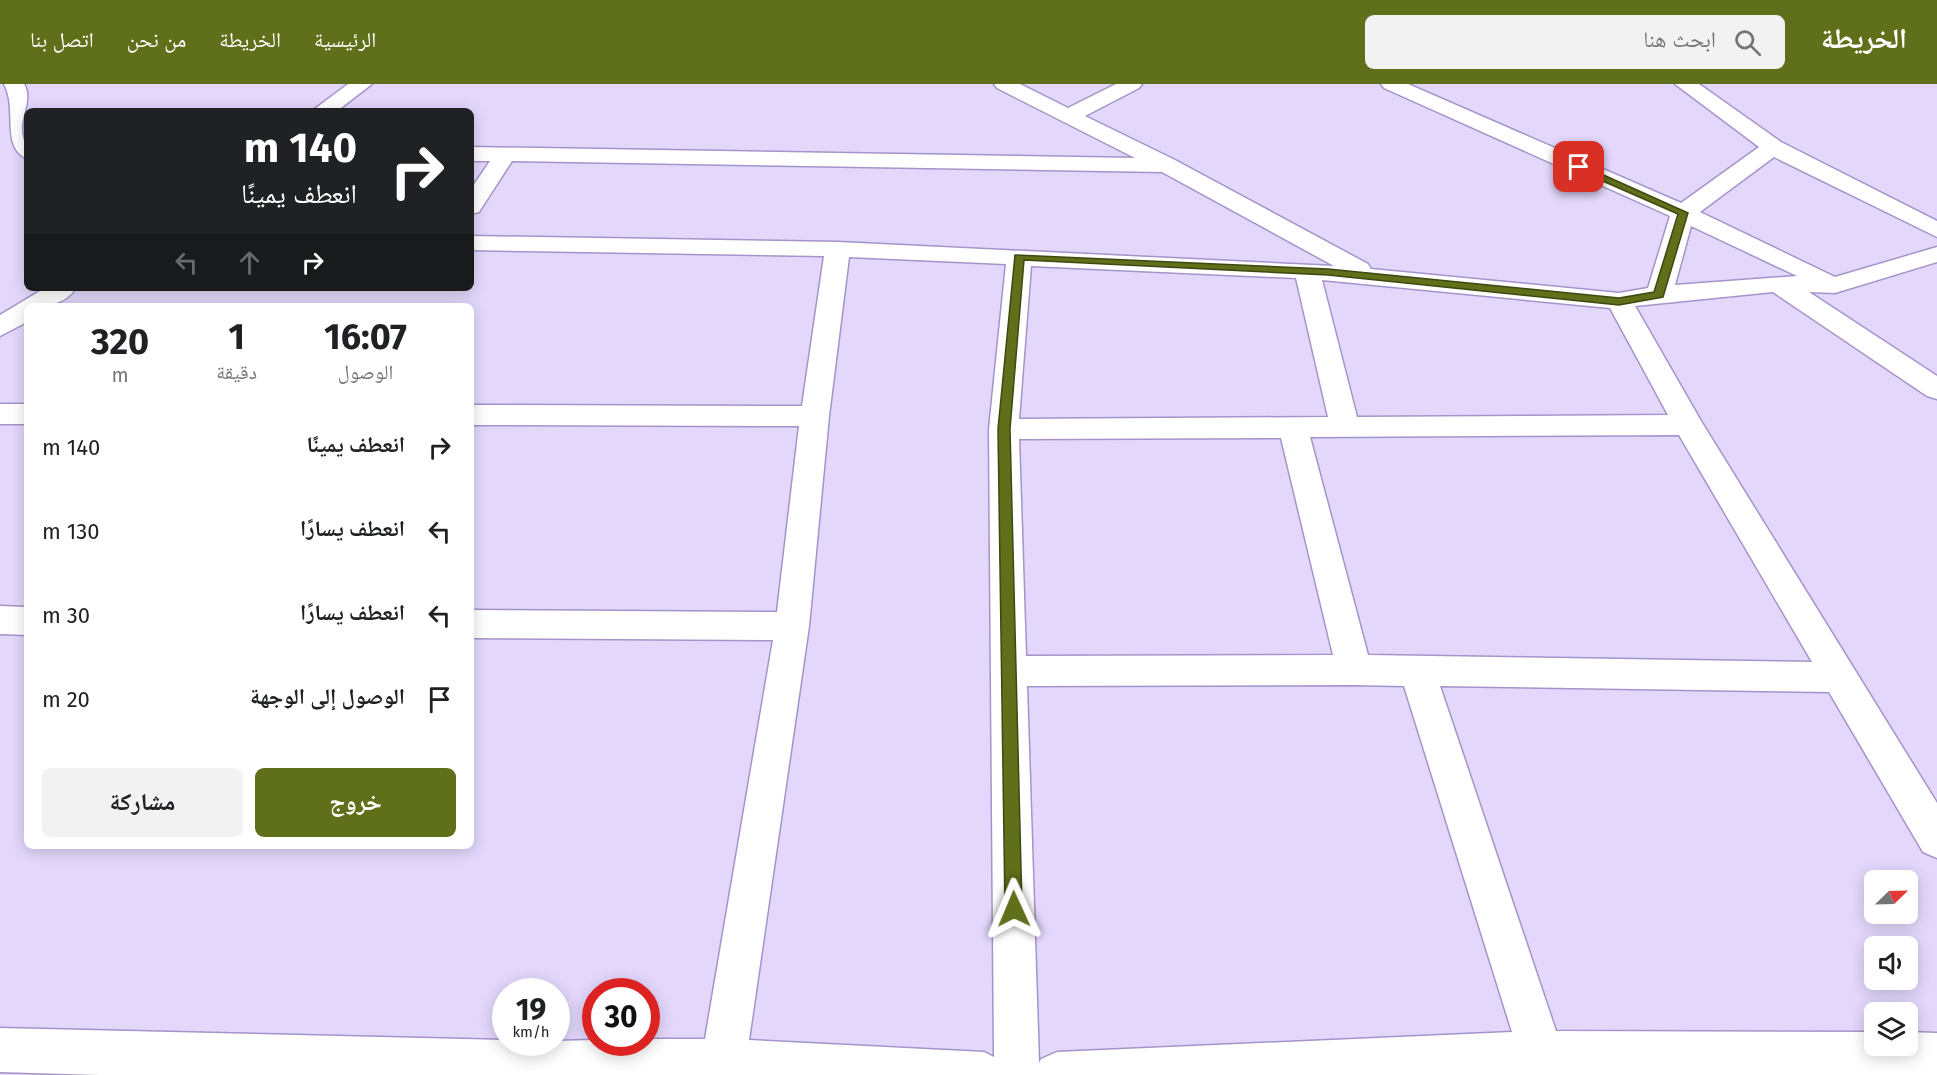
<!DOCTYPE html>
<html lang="ar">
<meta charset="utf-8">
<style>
:root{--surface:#fff;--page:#f2f2f2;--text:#202124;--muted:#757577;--accent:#606f1a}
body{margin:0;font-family:"Fira Sans","Noto Naskh Arabic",sans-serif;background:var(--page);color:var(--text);direction:rtl;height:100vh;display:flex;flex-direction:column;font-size:22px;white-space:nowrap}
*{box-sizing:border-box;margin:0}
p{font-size:20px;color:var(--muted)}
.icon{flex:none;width:33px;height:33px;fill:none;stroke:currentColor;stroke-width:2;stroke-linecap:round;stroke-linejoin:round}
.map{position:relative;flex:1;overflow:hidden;direction:ltr}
.drawer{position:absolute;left:24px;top:219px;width:450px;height:546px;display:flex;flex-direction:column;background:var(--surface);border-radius:9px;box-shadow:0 3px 15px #0003;direction:rtl}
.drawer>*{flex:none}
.top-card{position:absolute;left:24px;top:24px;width:450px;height:183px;border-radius:9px;box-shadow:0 3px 15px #0003;direction:rtl;background:#202124;color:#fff;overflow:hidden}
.needle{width:39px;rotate:67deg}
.tools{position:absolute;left:1864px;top:786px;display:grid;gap:12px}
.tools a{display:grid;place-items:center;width:54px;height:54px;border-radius:9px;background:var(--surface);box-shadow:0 3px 15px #0003;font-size:30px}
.speed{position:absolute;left:492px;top:894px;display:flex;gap:12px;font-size:30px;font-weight:700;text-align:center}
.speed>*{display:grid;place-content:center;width:78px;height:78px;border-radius:50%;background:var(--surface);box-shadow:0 3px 15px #0003;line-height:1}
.speed small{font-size:15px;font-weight:400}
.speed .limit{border:9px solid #d22;background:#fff;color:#111}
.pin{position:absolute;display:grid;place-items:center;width:51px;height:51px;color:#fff;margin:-26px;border-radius:12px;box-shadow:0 3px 9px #0006}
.me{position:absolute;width:66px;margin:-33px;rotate:359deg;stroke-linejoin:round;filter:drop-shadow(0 0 4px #0008)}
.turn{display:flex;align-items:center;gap:21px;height:126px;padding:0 18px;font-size:27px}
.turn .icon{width:78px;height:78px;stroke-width:2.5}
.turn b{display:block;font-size:42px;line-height:51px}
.lanes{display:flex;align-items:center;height:57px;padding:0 18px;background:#0003;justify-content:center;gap:30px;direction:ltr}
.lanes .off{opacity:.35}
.eta{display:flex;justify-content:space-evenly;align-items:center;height:102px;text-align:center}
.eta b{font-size:36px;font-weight:700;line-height:42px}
.cta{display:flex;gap:12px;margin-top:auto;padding:12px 18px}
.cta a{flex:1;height:69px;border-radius:9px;background:var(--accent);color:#fff;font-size:24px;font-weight:700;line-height:69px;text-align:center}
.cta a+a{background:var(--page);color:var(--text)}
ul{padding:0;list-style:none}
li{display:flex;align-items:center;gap:18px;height:84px;padding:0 18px}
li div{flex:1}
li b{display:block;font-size:22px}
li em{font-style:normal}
header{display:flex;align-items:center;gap:36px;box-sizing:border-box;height:84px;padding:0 30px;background:var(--accent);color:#fff}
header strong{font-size:28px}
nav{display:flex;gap:33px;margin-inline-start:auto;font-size:21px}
.search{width:420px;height:54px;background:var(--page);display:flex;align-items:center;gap:15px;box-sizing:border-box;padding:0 21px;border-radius:9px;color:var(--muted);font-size:22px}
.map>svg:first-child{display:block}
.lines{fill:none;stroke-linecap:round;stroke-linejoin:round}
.minor-casing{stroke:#a593cb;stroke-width:3}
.minor{fill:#fff;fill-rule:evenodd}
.route{fill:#606f1a;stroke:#3e4811;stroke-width:1.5}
</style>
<header>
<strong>الخريطة</strong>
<div class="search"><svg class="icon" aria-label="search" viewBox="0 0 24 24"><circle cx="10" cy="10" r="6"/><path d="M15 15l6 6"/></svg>ابحث هنا</div>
<nav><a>الرئيسية</a><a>الخريطة</a><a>من نحن</a><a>اتصل بنا</a></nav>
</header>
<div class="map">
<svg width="1937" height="991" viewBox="0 0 1937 991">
<rect width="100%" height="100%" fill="#e3d8fc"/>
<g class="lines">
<defs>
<g id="minor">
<path d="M 4,0 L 24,0 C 33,15 21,31 22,47 C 23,57 27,61 27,75 C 0,62 18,26 4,0 Z"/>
<path d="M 348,0 L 372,0 L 337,27 L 312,27 Z"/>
<path d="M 994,0 L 1020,0 L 1068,24 L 1116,0 L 1142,0 L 1139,4 L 1085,32 L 1175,76 L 1368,180 L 1371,185 L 1619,209 L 1648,204 L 1670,132 L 1384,4 L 1381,0 L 1408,0 L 1681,119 L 1759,63 L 1675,0 L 1699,0 L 1781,58 L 1937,137 L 1937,153 L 1774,73 L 1700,128 L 1835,193 L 1937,163 L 1937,178 L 1835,209 L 1809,208 L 1937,292 L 1937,315 L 1927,312 L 1773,208 L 1635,222 L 1701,337 L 1937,719 L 1937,774 L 1923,768 L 1829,608 L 1440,602 L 1556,947 L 1875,948 L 1875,962 L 1908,962 L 1908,948 L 1937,949 L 1937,991 L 99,991 L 0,988 L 0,944 L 506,956 L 506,958 L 596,956 L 596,958 L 646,958 L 646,955 L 705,955 L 773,556 L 471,554 L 471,526 L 777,528 L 799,342 L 471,341 L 471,321 L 802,322 L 824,172 L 471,166 L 471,152 L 838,158 L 1334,182 L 1162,88 L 512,77 L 479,128 L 471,130 L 471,105 L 490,77 L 471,77 L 471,63 L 1135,74 L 997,4 ZM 1691,142 L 1797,192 L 1675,201 ZM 849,173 L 1006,180 L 989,345 L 994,973 L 984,968 L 749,956 L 809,542 L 829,332 ZM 1031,182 L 1296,194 L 1328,333 L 1019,335 ZM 1322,196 L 1610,224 L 1668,331 L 1357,333 ZM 1679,351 L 1812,578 L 1368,571 L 1310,353 ZM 1281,354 L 1333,571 L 1026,572 L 1019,355 ZM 1354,601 L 1404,602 L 1512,948 L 1057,968 L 1041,975 L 1039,979 L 1027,602 Z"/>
<path d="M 45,204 L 76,204 C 64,222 46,222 27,222 L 27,238 L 0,252 L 0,231 Z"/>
<rect x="0" y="320" width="27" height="20"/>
<path d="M 0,522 L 27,523 L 27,551 L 0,550 Z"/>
</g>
</defs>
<!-- minor casing -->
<use href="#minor" class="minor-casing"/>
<!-- minor -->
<use href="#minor" class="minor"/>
</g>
<!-- route -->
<path class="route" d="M 1579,80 L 1688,129 L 1663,213 L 1619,221 L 1328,191 L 1024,176 L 1010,345 L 1022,825 L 1020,831 L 1014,833 L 1008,831 L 1005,825 L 998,345 L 1015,171 L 1328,185 L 1619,214 L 1654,208 L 1678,130 L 1575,85 L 1574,83 Z"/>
</svg>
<div class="tools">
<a><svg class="needle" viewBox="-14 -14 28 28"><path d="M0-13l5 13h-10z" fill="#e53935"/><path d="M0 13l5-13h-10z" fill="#757577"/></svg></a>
<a><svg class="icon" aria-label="sound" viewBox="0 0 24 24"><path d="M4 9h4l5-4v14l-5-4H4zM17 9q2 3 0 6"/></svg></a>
<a><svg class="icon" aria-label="layers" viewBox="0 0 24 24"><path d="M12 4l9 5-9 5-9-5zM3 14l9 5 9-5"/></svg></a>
</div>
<div class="speed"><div>19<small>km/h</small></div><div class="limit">30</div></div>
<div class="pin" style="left:1579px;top:83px;background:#d93025"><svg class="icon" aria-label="arrive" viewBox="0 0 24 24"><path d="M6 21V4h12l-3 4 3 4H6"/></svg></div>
<svg class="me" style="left:1014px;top:825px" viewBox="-20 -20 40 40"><path d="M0-17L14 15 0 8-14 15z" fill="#606f1a" stroke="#fff" stroke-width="4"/></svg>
<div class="top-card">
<div class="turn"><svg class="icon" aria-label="right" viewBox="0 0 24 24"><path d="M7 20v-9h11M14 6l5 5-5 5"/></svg><div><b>140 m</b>انعطف يمينًا</div></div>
<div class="lanes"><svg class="icon off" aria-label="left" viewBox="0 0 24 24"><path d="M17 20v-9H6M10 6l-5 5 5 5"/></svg><svg class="icon off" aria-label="ahead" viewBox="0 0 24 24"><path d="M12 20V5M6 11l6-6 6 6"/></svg><svg class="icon" aria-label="right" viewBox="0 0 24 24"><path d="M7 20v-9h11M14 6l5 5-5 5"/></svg></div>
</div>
<section class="drawer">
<div class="eta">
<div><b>16:07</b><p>الوصول</p></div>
<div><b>1</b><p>دقيقة</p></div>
<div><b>320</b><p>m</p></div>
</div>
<ul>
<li><svg class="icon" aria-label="right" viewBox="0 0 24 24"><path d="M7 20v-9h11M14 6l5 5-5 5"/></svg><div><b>انعطف يمينًا</b></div><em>140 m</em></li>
<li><svg class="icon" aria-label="left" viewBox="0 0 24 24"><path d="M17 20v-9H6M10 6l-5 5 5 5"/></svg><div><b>انعطف يسارًا</b></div><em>130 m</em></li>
<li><svg class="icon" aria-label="left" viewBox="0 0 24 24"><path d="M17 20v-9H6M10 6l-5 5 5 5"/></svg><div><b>انعطف يسارًا</b></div><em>30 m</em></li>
<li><svg class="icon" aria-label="arrive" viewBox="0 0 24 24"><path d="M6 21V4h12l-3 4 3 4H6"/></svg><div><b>الوصول إلى الوجهة</b></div><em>20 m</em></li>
</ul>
<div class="cta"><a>خروج</a><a>مشاركة</a></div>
</section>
</div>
